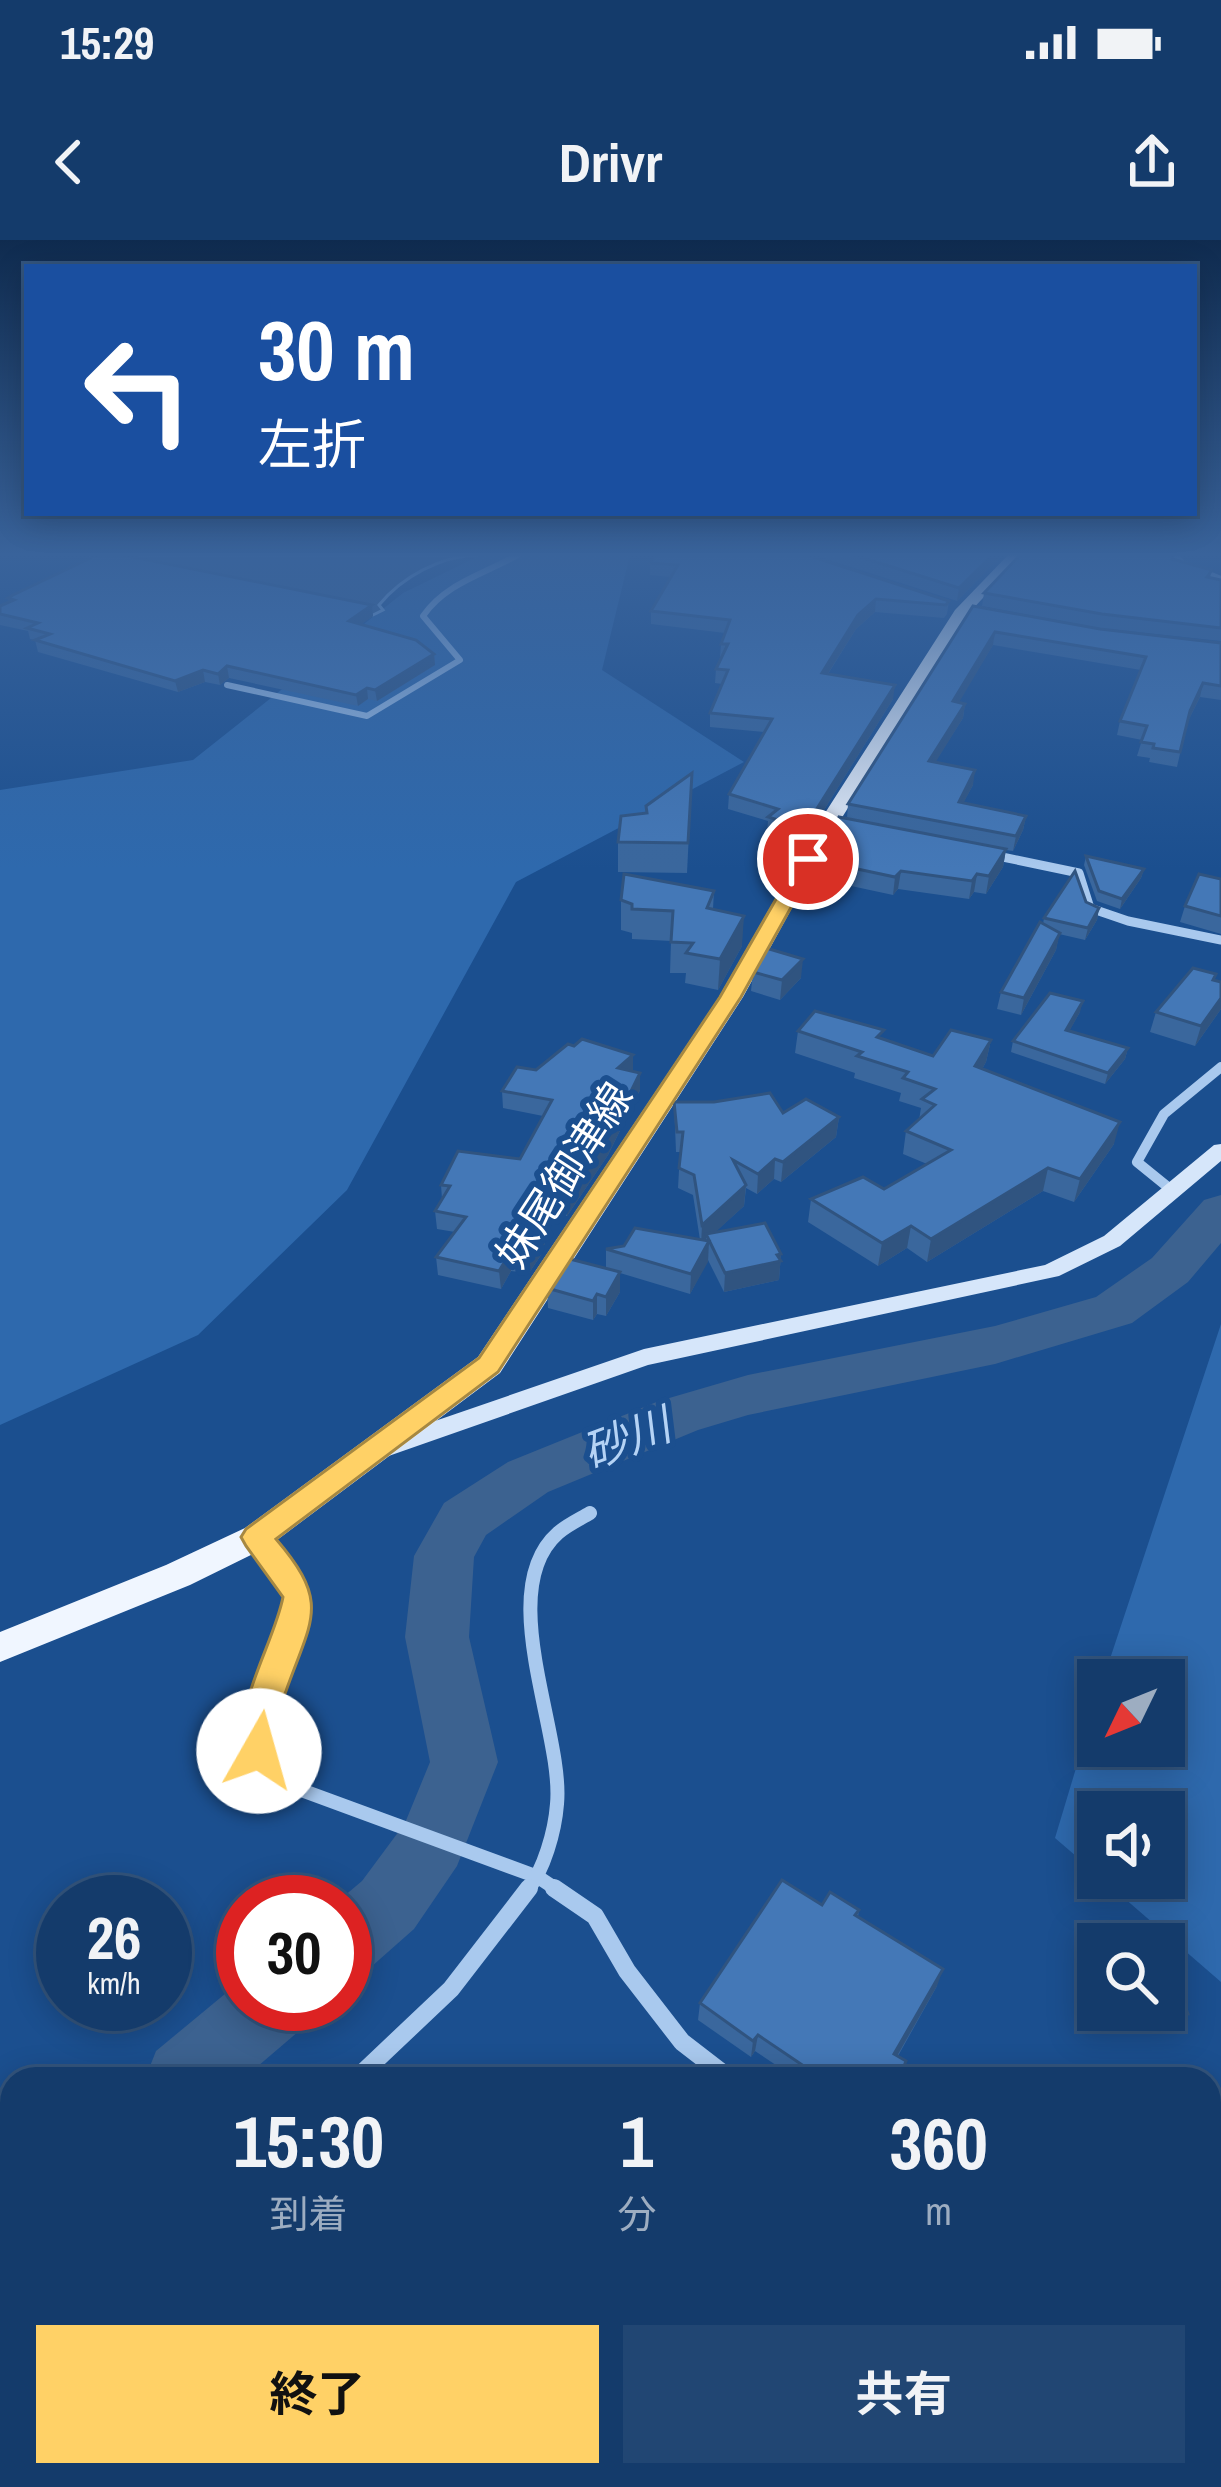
<!DOCTYPE html>
<html lang="ja">
<meta charset="utf-8">
<style>
:root{--surface:#143b6b;--page:#214673;--text:#f1f3f6;--muted:#9dadc1;--line:#33557e;--accent:#ffd166}
body{margin:0;font-family:"Archivo Narrow","Noto Sans JP",sans-serif;background:var(--page);color:var(--text);height:100vh;display:flex;flex-direction:column;font-size:45px;white-space:nowrap}
*{box-sizing:border-box;margin:0}
p{font-size:39px;color:var(--muted)}
.icon{flex:none;width:66px;height:66px;fill:none;stroke:currentColor;stroke-width:2;stroke-linecap:round;stroke-linejoin:round}
.map{position:relative;flex:1;overflow:hidden}
.drawer{position:absolute;left:0px;top:1827px;width:1221px;height:420px;display:flex;flex-direction:column;background:var(--surface);border-radius:36px 36px 0 0;box-shadow:0 6px 30px #0003,0 0 0 3px var(--line)}
.drawer>*{flex:none}
.top-card{position:absolute;left:24px;top:24px;width:1173px;height:252px;border-radius:0px;box-shadow:0 6px 30px #0003,0 0 0 3px var(--line);background:#1a4fa0;color:#fff;overflow:hidden}
.needle{width:78px;rotate:227deg}
.fabs{position:absolute;left:1077px;top:1419px;display:grid;gap:24px}
.fabs a{display:grid;place-items:center;width:108px;height:108px;border-radius:0px;background:var(--surface);box-shadow:0 6px 30px #0003,0 0 0 3px var(--line);font-size:60px}
.speed{position:absolute;left:36px;top:1635px;display:flex;gap:24px;font-size:60px;font-weight:700;text-align:center}
.speed>*{display:grid;place-content:center;width:156px;height:156px;border-radius:50%;background:var(--surface);box-shadow:0 6px 30px #0003,0 0 0 3px var(--line);line-height:1}
.speed small{font-size:30px;font-weight:400}
.speed .limit{border:18px solid #d22;background:#fff;color:#111}
.pin{position:absolute;display:grid;place-items:center;width:102px;height:102px;color:#fff;margin:-51px;border:6px solid #fff;border-radius:50%;box-shadow:0 3px 12px #0007}
.me{position:absolute;width:132px;margin:-66px;rotate:7deg;stroke-linejoin:round;filter:drop-shadow(0 0 9px #0008)}
.turn{display:flex;align-items:center;gap:42px;height:252px;padding:0 36px;font-size:54px}
.turn .icon{width:156px;height:156px;stroke-width:2.5}
.turn b{display:block;font-size:84px;line-height:102px}
.eta{display:flex;justify-content:space-evenly;align-items:center;height:204px;text-align:center}
.eta b{font-size:72px;font-weight:700;line-height:84px}
.cta{display:flex;gap:24px;margin-top:auto;padding:24px 36px}
.cta a{flex:1;height:138px;border-radius:0px;background:var(--accent);color:#111;font-size:48px;font-weight:700;line-height:138px;text-align:center}
.cta a+a{background:var(--page);color:var(--text)}
.status{display:flex;justify-content:space-between;align-items:center;height:84px;padding:0 60px;background:var(--surface);direction:ltr}
.status svg{height:33px;fill:currentColor}
header{display:flex;justify-content:space-between;align-items:center;height:156px;padding:0 36px;background:var(--surface);font-size:54px;font-weight:700}
.map>svg:first-child{display:block}
.green{fill:#2e69ad}
.water{fill:#3c6290;stroke:#9cc4f0;stroke-width:3}
.lines{fill:none;stroke-linecap:round;stroke-linejoin:round}
.river{fill:#3c6290;fill-rule:evenodd}
.street-far4{stroke:#a9c9ee;stroke-width:6}
.street-far3{stroke:#a9c9ee;stroke-width:9}
.street-far2{stroke:#a9c9ee;stroke-width:10}
.street-far1{stroke:#a9c9ee;stroke-width:14}
.street{stroke:#a9c9ee;stroke-width:18}
.secondary{fill:#d6e6fa;fill-rule:evenodd}
.primary{fill:#f0f6ff;fill-rule:evenodd}
.wall{fill:#3a679d}
.shaded-wall{fill:#305480}
.building{fill:#4478b7;stroke:#305480;stroke-width:3}
.route{fill:#ffd166;stroke:#a68842;stroke-width:3}
.labels{text-anchor:middle;dominant-baseline:central;stroke-width:12;stroke-linejoin:round;paint-order:stroke}
.street-label{font-size:42px;fill:#fff;stroke:#1b4f8f}
.water-label{font-size:45px;font-style:italic;fill:#b5d3f5;stroke:#1b4f8f}
</style>
<div class="status"><b>15:29</b><svg viewBox="0 0 49 12"><path d="M0 12V9h3v3zM5 12V6h3v6zM10 12V3h3v9zM15 12V0h3v12zM26 1h20v11H26zM47 4h2v5h-2z"/></svg></div>
<header><svg class="icon" aria-label="back" viewBox="0 0 24 24"><path d="M15 5l-7 7 7 7"/></svg>Drivr<svg class="icon" aria-label="share" viewBox="0 0 24 24"><path d="M12 15V3M7 8l5-5 5 5M5 13v7h14v-7"/></svg></header>
<div class="map">
<svg width="1221" height="2247" viewBox="0 0 1221 2247">
<rect width="100%" height="100%" fill="#1b4f8f"/>
<!-- green -->
<g class="green">
<path d="M 481,315 L 630,315 L 602,430 L 744,522 L 516,642 L 347,950 L 198,1095 L 0,1185 L 0,550 L 193,520 L 403,353 Z"/>
<path d="M 1221,1084 L 1221,1742 L 1101,1638 L 1164,1638 L 1164,1572 L 1098,1572 L 1098,1635 L 1055,1598 L 1098,1455 L 1098,1506 L 1164,1506 L 1164,1440 L 1103,1440 Z"/>
</g>
<!-- water -->
<path class="water" d="M 89,315 L 478,315 C 440,316 402,337 379,365 L 383,370 L 373,375 Z"/>
<g class="lines">
<!-- river -->
<g class="river">
<path d="M 1221,955 L 1221,1003 L 1188,1042 L 1132,1083 L 995,1124 L 748,1175 L 698,1190 L 548,1252 L 486,1295 L 474,1317 L 469,1397 L 498,1522 L 457,1626 L 414,1689 L 371,1727 L 345,1737 L 345,1662 L 337,1662 L 362,1641 L 405,1583 L 430,1522 L 405,1397 L 414,1316 L 444,1263 L 508,1222 L 659,1161 L 748,1135 L 995,1086 L 1096,1057 L 1152,1018 L 1204,960 Z"/>
<path d="M 243,1739 L 243,1764 L 310,1764 L 299,1791 L 243,1839 L 145,1839 L 156,1811 Z"/>
<path d="M 12,1979 L 12,2072 L 0,2077 L 0,1984 Z"/>
</g>
<!-- street-far4 -->
<g class="street-far4">
<path d="M 1176,315 L 1182,323 L 1221,339"/>
<path d="M 227,445 L 367,476 L 460,420 L 423,376 C 446,343 484,334 518,315"/>
</g>
<!-- street-far3 -->
<path class="street-far3" d="M 988,614 L 1079,633 L 1090,668 L 1128,681 L 1221,700"/>
<!-- street-far2 -->
<path class="street-far2" d="M 1174,952 L 1137,922 L 1164,874 L 1221,827"/>
<!-- street-far1 -->
<g class="street-far1">
<path d="M 257,1297 L 292,1339 L 299,1357 C 279,1429 228,1484 293,1547 L 538,1637 L 559,1651"/>
<path d="M 527,1651 C 544,1630 555,1591 557,1564 C 564,1493 493,1350 558,1293 C 567,1285 580,1279 590,1273"/>
</g>
<!-- street -->
<g class="street">
<path d="M 554,1648 L 595,1676 L 627,1731 L 682,1802 L 730,1839"/>
<path d="M 356,1839 L 451,1749 L 529,1648"/>
<path d="M 1209,2036 L 1221,2043"/>
<path d="M 0,2110 L 12,2100"/>
</g>
<!-- secondary -->
<path class="secondary" d="M 1221,904 L 1221,921 L 1120,1006 L 1059,1036 L 648,1125 L 380,1219 L 371,1217 L 367,1210 L 371,1203 L 644,1109 L 1045,1025 L 1104,996 L 1214,905 Z"/>
<!-- primary -->
<path class="primary" d="M 1008,315 L 1023,315 L 969,373 L 838,584 L 743,757 L 500,1133 L 269,1306 L 190,1345 L 0,1422 L 0,1392 L 166,1325 L 245,1288 L 478,1117 L 719,757 L 818,584 L 955,370 Z"/>
</g>
<!-- wall -->
<g class="wall">
<path d="M 655,315 L 949,361 L 947,374 L 944,378 L 875,372 L 856,389 L 828,434 L 893,459 L 786,631 L 760,624 L 761,609 L 777,595 L 767,592 L 768,581 L 728,569 L 729,554 L 764,492 L 710,487 L 710,473 L 722,444 L 715,443 L 716,429 L 722,417 L 720,417 L 721,404 L 725,393 L 651,384 L 651,371 L 671,337 L 650,335 L 650,323 Z"/>
<path d="M 814,315 L 1002,315 L 957,361 Z"/>
<path d="M 1172,319 L 1212,330 L 1210,338 L 1221,340 L 1221,401 L 1099,388 L 982,366 L 984,353 Z"/>
<path d="M 8,358 L 372,365 L 373,376 L 361,384 L 434,414 L 435,425 L 377,461 L 368,459 L 358,466 L 229,438 L 220,445 L 205,442 L 178,452 L 38,412 L 35,400 L 30,399 L 28,391 L 0,385 L 0,366 L 9,362 Z"/>
<path d="M 973,366 L 1100,389 L 1221,403 L 1221,460 L 1200,457 L 1187,483 L 1177,527 L 1149,522 L 1150,518 L 1137,516 L 1142,500 L 1117,495 L 1120,481 L 1141,430 L 993,405 L 958,462 L 965,464 L 963,478 L 935,522 L 973,545 L 963,563 L 1026,576 L 1023,590 L 1013,611 L 1006,610 L 1003,627 L 986,654 L 974,652 L 969,659 L 898,649 L 893,655 L 814,638 L 815,620 L 847,578 L 848,564 Z"/>
<path d="M 692,533 L 687,633 L 618,632 L 618,602 L 646,573 Z"/>
<path d="M 1086,616 L 1144,629 L 1141,638 L 1120,669 L 1097,661 L 1084,625 Z"/>
<path d="M 1221,639 L 1221,694 L 1180,682 L 1185,666 Z"/>
<path d="M 714,651 L 713,669 L 742,706 L 718,750 L 685,743 L 686,733 L 670,733 L 671,701 L 632,699 L 632,693 L 621,690 L 621,660 Z"/>
<path d="M 1086,662 L 1099,668 L 1097,680 L 1085,700 L 1059,694 L 1056,710 L 1021,775 L 997,769 L 1001,752 L 1043,684 L 1044,678 Z"/>
<path d="M 753,732 L 801,738 L 780,760 L 751,751 Z"/>
<path d="M 1216,734 L 1214,740 L 1221,742 L 1221,769 L 1195,806 L 1150,792 L 1156,772 Z"/>
<path d="M 1080,772 L 1069,791 L 1128,808 L 1125,819 L 1105,844 L 1011,812 L 1013,801 Z"/>
<path d="M 798,791 L 883,799 L 933,816 L 991,800 L 986,822 L 982,829 L 1114,904 L 1074,962 L 1043,951 L 927,1022 L 907,1008 L 878,1026 L 808,982 L 811,959 L 884,949 L 927,924 L 903,914 L 906,891 L 919,880 L 921,868 L 899,861 L 901,853 L 854,838 L 855,833 L 795,813 Z"/>
<path d="M 536,830 L 633,832 L 640,850 L 608,915 L 567,976 L 554,973 L 541,1015 L 529,1033 L 511,1031 L 501,1049 L 438,1035 L 436,1017 L 455,992 L 437,989 L 435,971 L 442,959 L 441,945 L 520,919 L 543,876 L 503,868 L 502,851 Z"/>
<path d="M 674,862 L 839,877 L 836,897 L 781,942 L 774,939 L 757,954 L 746,948 L 744,966 L 715,992 L 781,1014 L 779,1040 L 724,1052 L 708,1020 L 690,1054 L 620,1033 L 620,1052 L 606,1076 L 597,1074 L 593,1080 L 548,1068 L 547,1048 L 606,1029 L 606,1009 L 700,1000 L 693,955 L 678,948 L 680,912 L 676,912 Z"/>
<path d="M 822,1665 L 859,1670 L 858,1677 L 937,1746 L 898,1816 L 900,1839 L 797,1839 L 755,1811 L 751,1817 L 698,1780 L 700,1763 Z"/>
<path d="M 1153,1770 L 1164,1770 L 1188,1774 L 1183,1782 L 1158,1785 Z"/>
<path d="M 891,2235 L 1017,2235 L 1036,2247 L 908,2247 Z"/>
<path d="M 1119,2235 L 1129,2235 L 1148,2247 L 1110,2247 L 1112,2241 Z"/>
</g>
<!-- shaded-wall -->
<g class="shaded-wall">
<path d="M 992,315 L 1002,315 L 957,361 L 959,348 Z"/>
<path d="M 876,359 L 875,372 L 856,389 L 820,446 L 822,433 L 858,375 Z"/>
<path d="M 372,365 L 373,376 L 350,392 L 349,381 Z"/>
<path d="M 995,392 L 993,405 L 951,476 L 953,461 Z"/>
<path d="M 434,414 L 435,425 L 377,461 L 375,450 Z"/>
<path d="M 227,426 L 229,438 L 220,445 L 218,434 Z"/>
<path d="M 203,430 L 205,442 L 178,452 L 175,441 Z"/>
<path d="M 1203,443 L 1200,457 L 1186,485 L 1190,471 Z"/>
<path d="M 895,445 L 893,459 L 786,631 L 787,616 Z"/>
<path d="M 367,448 L 368,459 L 358,466 L 356,455 Z"/>
<path d="M 965,464 L 963,478 L 927,536 L 929,521 Z"/>
<path d="M 975,530 L 973,545 L 956,577 L 959,562 Z"/>
<path d="M 1026,576 L 1023,590 L 1013,611 L 1016,596 Z"/>
<path d="M 1006,609 L 1003,627 L 986,654 L 989,636 Z"/>
<path d="M 1144,629 L 1141,638 L 1120,669 L 1122,659 Z"/>
<path d="M 901,631 L 898,649 L 893,655 L 895,637 Z"/>
<path d="M 977,634 L 974,652 L 969,659 L 972,641 Z"/>
<path d="M 1099,668 L 1097,680 L 1085,700 L 1088,688 Z"/>
<path d="M 744,676 L 742,706 L 718,750 L 720,719 Z"/>
<path d="M 1060,693 L 1056,710 L 1021,775 L 1024,758 Z"/>
<path d="M 803,719 L 801,738 L 780,760 L 782,740 Z"/>
<path d="M 1221,758 L 1221,769 L 1195,806 L 1201,786 Z"/>
<path d="M 1083,761 L 1080,772 L 1064,801 L 1066,790 Z"/>
<path d="M 991,800 L 986,822 L 971,849 L 975,826 Z"/>
<path d="M 1128,808 L 1125,819 L 1105,844 L 1108,833 Z"/>
<path d="M 633,815 L 633,832 L 618,828 Z"/>
<path d="M 640,833 L 640,850 L 608,915 L 567,976 L 567,958 Z"/>
<path d="M 839,877 L 836,897 L 781,942 L 783,922 Z"/>
<path d="M 1120,882 L 1114,904 L 1074,962 L 1080,939 Z"/>
<path d="M 775,919 L 774,939 L 757,954 L 758,934 Z"/>
<path d="M 1048,928 L 1043,951 L 927,1022 L 931,999 Z"/>
<path d="M 746,945 L 744,966 L 708,999 L 706,994 L 706,1001 L 701,1005 L 702,985 Z"/>
<path d="M 554,955 L 554,973 L 541,1015 L 529,1033 L 528,1015 Z"/>
<path d="M 911,986 L 907,1008 L 878,1026 L 882,1003 Z"/>
<path d="M 709,1001 L 708,1022 L 690,1054 L 691,1034 Z"/>
<path d="M 510,1013 L 511,1031 L 501,1049 L 499,1031 Z"/>
<path d="M 781,1014 L 779,1040 L 724,1052 L 725,1033 Z"/>
<path d="M 620,1032 L 620,1052 L 606,1076 L 606,1057 Z"/>
<path d="M 597,1054 L 597,1074 L 593,1080 L 593,1061 Z"/>
<path d="M 943,1729 L 937,1746 L 889,1830 L 894,1814 Z"/>
<path d="M 758,1795 L 755,1811 L 751,1817 L 753,1801 Z"/>
<path d="M 454,2235 L 472,2235 L 459,2247 L 440,2247 Z"/>
</g>
<!-- building -->
<g class="building">
<path d="M 97,315 L 123,315 L 372,365 L 349,381 L 416,400 L 434,414 L 375,450 L 367,448 L 356,455 L 227,426 L 218,434 L 203,430 L 175,441 L 35,400 L 50,394 L 27,388 L 38,383 L 0,374 L 0,366 L 14,360 L 8,358 L 13,355 Z"/>
<path d="M 655,315 L 807,315 L 949,361 L 946,365 L 876,359 L 858,375 L 822,433 L 895,445 L 787,616 L 761,609 L 791,584 L 768,577 L 778,569 L 729,554 L 772,479 L 710,473 L 728,430 L 716,429 L 728,404 L 721,404 L 730,380 L 651,371 L 678,325 L 650,323 Z"/>
<path d="M 854,315 L 992,315 L 959,348 Z"/>
<path d="M 1020,315 L 1172,315 L 1172,319 L 1212,330 L 1207,337 L 1221,340 L 1221,388 L 1102,374 L 984,353 Z"/>
<path d="M 973,366 L 1100,389 L 1221,403 L 1221,446 L 1203,443 L 1190,471 L 1180,512 L 1153,508 L 1154,504 L 1141,502 L 1147,486 L 1120,481 L 1146,417 L 995,392 L 953,461 L 965,464 L 929,521 L 975,530 L 959,562 L 1026,576 L 1016,596 L 848,564 Z"/>
<path d="M 692,533 L 688,603 L 618,602 L 621,576 L 647,573 L 646,566 Z"/>
<path d="M 839,577 L 1006,609 L 989,636 L 977,634 L 972,641 L 901,631 L 895,637 L 815,620 Z"/>
<path d="M 1086,616 L 1144,629 L 1122,659 L 1099,651 Z"/>
<path d="M 1075,631 L 1086,662 L 1099,668 L 1088,688 L 1044,678 Z"/>
<path d="M 624,634 L 714,651 L 707,668 L 744,676 L 720,719 L 686,713 L 693,703 L 671,702 L 673,671 L 632,669 L 632,664 L 621,660 Z"/>
<path d="M 1199,634 L 1221,639 L 1221,676 L 1185,666 Z"/>
<path d="M 1040,682 L 1060,693 L 1024,758 L 1001,752 Z"/>
<path d="M 766,708 L 803,719 L 782,740 L 753,732 Z"/>
<path d="M 1193,728 L 1216,734 L 1213,740 L 1221,742 L 1221,758 L 1201,786 L 1156,772 Z"/>
<path d="M 1050,753 L 1083,761 L 1066,790 L 1128,808 L 1108,833 L 1013,801 Z"/>
<path d="M 815,771 L 884,790 L 877,797 L 933,816 L 951,790 L 991,800 L 975,826 L 1120,882 L 1080,939 L 1048,928 L 931,999 L 911,986 L 882,1003 L 811,959 L 863,937 L 884,949 L 951,910 L 906,891 L 935,865 L 922,859 L 935,849 L 903,838 L 908,832 L 857,816 L 862,812 L 798,791 Z"/>
<path d="M 582,799 L 633,815 L 618,828 L 640,833 L 608,898 L 567,958 L 554,955 L 540,997 L 528,1015 L 510,1013 L 499,1031 L 436,1017 L 466,977 L 435,971 L 450,946 L 441,945 L 458,911 L 520,919 L 552,860 L 502,851 L 517,827 L 536,830 L 568,804 L 574,806 Z"/>
<path d="M 770,853 L 783,873 L 806,859 L 839,877 L 783,922 L 775,919 L 758,934 L 733,920 L 746,945 L 702,985 L 694,935 L 679,928 L 683,892 L 677,892 L 674,862 L 714,862 Z"/>
<path d="M 765,983 L 781,1014 L 777,1015 L 781,1021 L 725,1033 L 706,994 Z"/>
<path d="M 635,988 L 709,1001 L 691,1034 L 606,1009 L 624,1006 Z"/>
<path d="M 566,1018 L 620,1032 L 606,1057 L 597,1054 L 593,1061 L 547,1048 Z"/>
<path d="M 782,1640 L 822,1665 L 830,1652 L 859,1670 L 855,1675 L 943,1729 L 894,1814 L 906,1821 L 899,1839 L 823,1839 L 758,1795 L 753,1801 L 700,1763 Z"/>
<path d="M 1169,1721 L 1188,1774 L 1163,1776 L 1161,1770 L 1164,1770 L 1164,1722 Z"/>
<path d="M 259,2235 L 454,2235 L 440,2247 L 245,2247 Z"/>
<path d="M 912,2235 L 1017,2235 L 1036,2247 L 925,2247 L 926,2245 Z"/>
<path d="M 1122,2235 L 1129,2235 L 1148,2247 L 1118,2247 Z"/>
</g>
<!-- sky -->
<linearGradient id="sky" x2="0" y2="1"><stop stop-color="#0f2b4f"/><stop offset="0.5" stop-color="#39639b"/><stop offset="1" stop-color="#39639b" stop-opacity="0"/></linearGradient>
<rect width="1221" height="629" fill="url(#sky)"/>
<!-- route -->
<path class="route" d="M 808,613 L 818,619 L 741,757 L 498,1132 L 276,1299 C 331,1363 312,1378 286,1451 C 282,1461 274,1475 273,1486 C 271,1500 278,1508 271,1522 L 259,1526 L 247,1522 C 226,1477 274,1405 283,1357 L 246,1306 L 241,1297 L 246,1289 L 479,1118 L 720,757 L 799,619 Z"/>
<g class="labels">
<!-- street labels -->
<g class="street-label">
<text transform="translate(564 935) rotate(-57)">妹尾御津線</text>
</g>
<!-- water labels -->
<g class="water-label">
<text transform="translate(626 1198) rotate(-21)">砂川</text>
</g>
</g>
</svg>
<div class="fabs">
<a><svg class="needle" viewBox="-14 -14 28 28"><path d="M0-13l5 13h-10z" fill="#e53935"/><path d="M0 13l5-13h-10z" fill="#9dadc1"/></svg></a>
<a><svg class="icon" aria-label="sound" viewBox="0 0 24 24"><path d="M4 9h4l5-4v14l-5-4H4zM17 9q2 3 0 6"/></svg></a>
<a><svg class="icon" aria-label="search" viewBox="0 0 24 24"><circle cx="10" cy="10" r="6"/><path d="M15 15l6 6"/></svg></a>
</div>
<div class="speed"><div>26<small>km/h</small></div><div class="limit">30</div></div>
<div class="pin" style="left:808px;top:619px;background:#d93025"><svg class="icon" aria-label="arrive" viewBox="0 0 24 24"><path d="M6 21V4h12l-3 4 3 4H6"/></svg></div>
<svg class="me" style="left:259px;top:1511px" viewBox="-20 -20 40 40"><circle r="19" fill="#fff"/><path d="M0-13L10 11 0 6-10 11z" fill="#ffd166"/></svg>
<div class="top-card">
<div class="turn"><svg class="icon" aria-label="left" viewBox="0 0 24 24"><path d="M17 20v-9H6M10 6l-5 5 5 5"/></svg><div><b>30 m</b>左折</div></div>
</div>
<section class="drawer">
<div class="eta">
<div><b>15:30</b><p>到着</p></div>
<div><b>1</b><p>分</p></div>
<div><b>360</b><p>m</p></div>
</div>
<div class="cta"><a>終了</a><a>共有</a></div>
</section>
</div>
